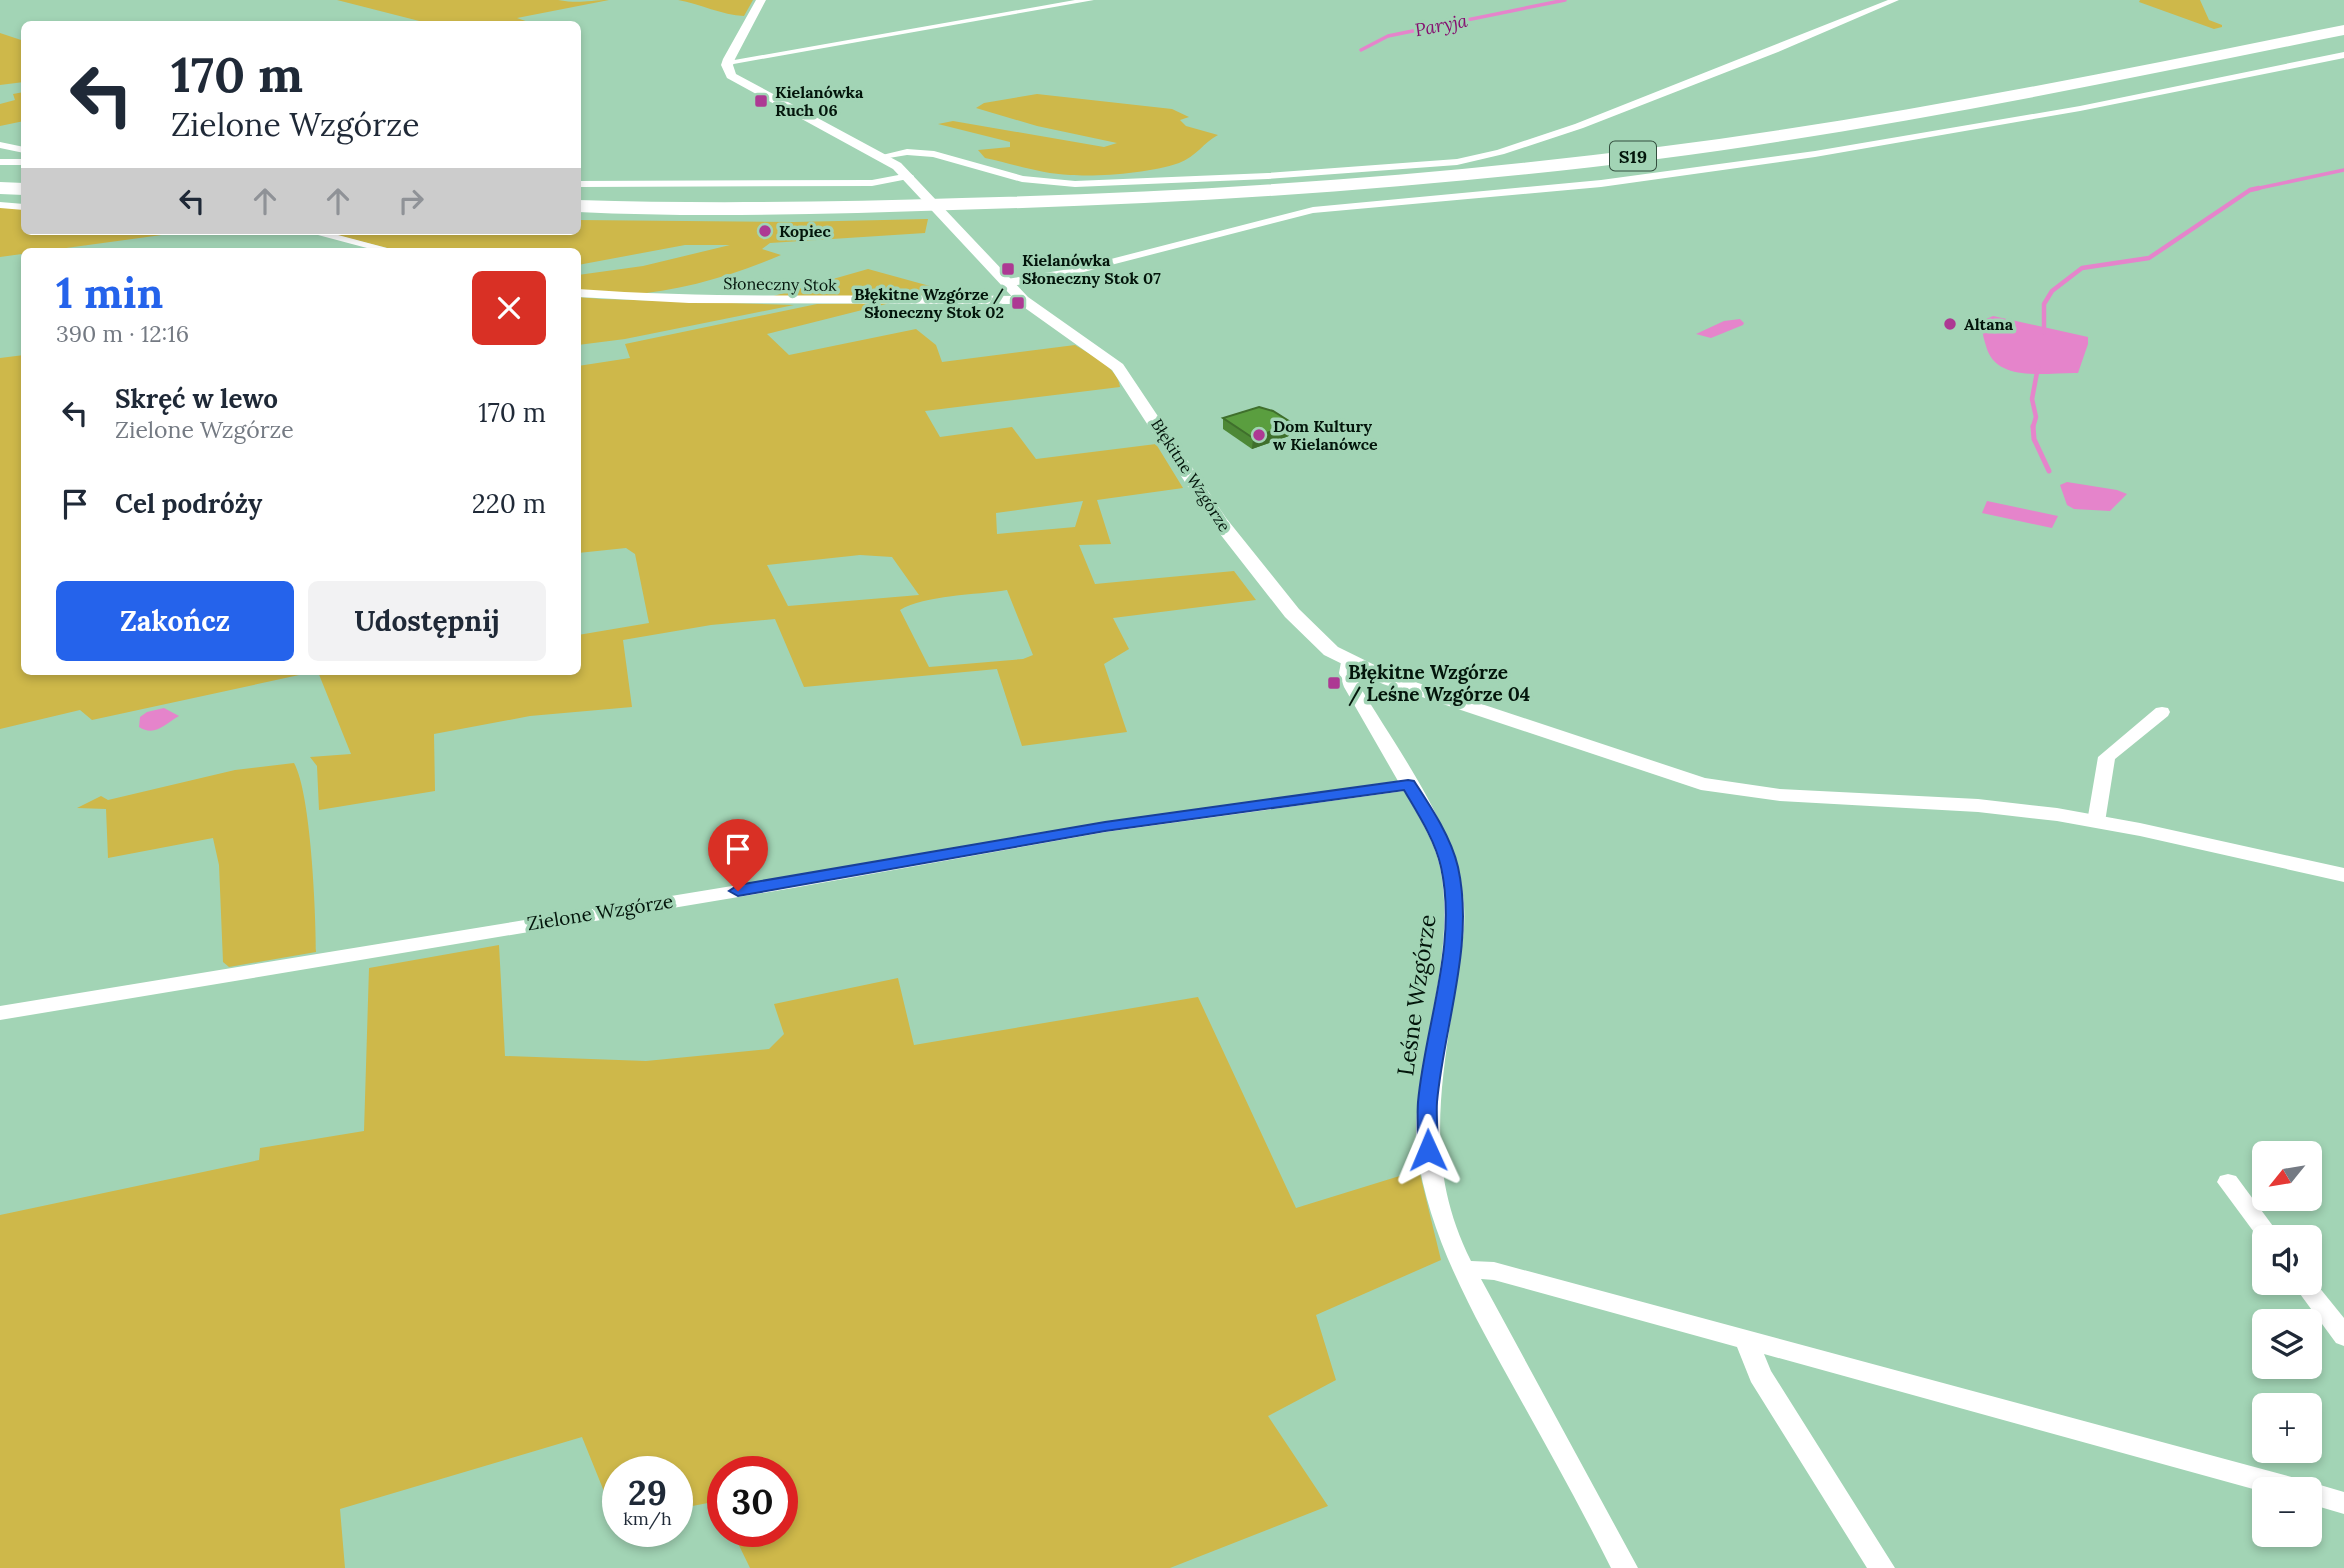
<!DOCTYPE html>
<html lang="pl">
<meta charset="utf-8">
<style>
:root{--surface:#fff;--page:#f2f2f3;--text:#1f2937;--muted:#747a83;--accent:#2563eb}
body{margin:0;font-family:Lora,serif;background:var(--page);color:var(--text);height:100vh;display:flex;flex-direction:column;font-size:26px;white-space:nowrap}
*{box-sizing:border-box;margin:0}
p{font-size:23px;color:var(--muted)}
.icon{flex:none;width:38px;height:38px;fill:none;stroke:currentColor;stroke-width:2;stroke-linecap:round;stroke-linejoin:round}
.map{position:relative;flex:1;overflow:hidden}
.drawer{position:absolute;left:21px;top:248px;width:560px;height:427px;display:flex;flex-direction:column;background:var(--surface);border-radius:10px;box-shadow:0 4px 10px #0003}
.drawer>*{flex:none}
.hud{position:absolute;left:21px;top:21px;width:560px;height:214px;border-radius:10px;box-shadow:0 4px 10px #0003;background:#fff;color:var(--text);overflow:hidden}
.needle{width:46px;rotate:240deg}
.fabs{position:absolute;left:2252px;top:1141px;display:grid;gap:14px}
.fabs a{display:grid;place-items:center;width:70px;height:70px;border-radius:10px;background:var(--surface);box-shadow:0 4px 10px #0003;font-size:35px}
.speed{position:absolute;left:602px;top:1456px;display:flex;gap:14px;font-size:35px;font-weight:700;text-align:center}
.speed>*{display:grid;place-content:center;width:91px;height:91px;border-radius:50%;background:var(--surface);box-shadow:0 4px 10px #0003;line-height:1}
.speed small{font-size:18px;font-weight:400}
.speed .limit{border:10px solid #d22;background:#fff;color:#111}
.pin{position:absolute;display:grid;place-items:center;width:60px;height:60px;color:#fff;margin:-72px -30px;border-radius:50% 50% 50% 0;rotate:-45deg;box-shadow:0 0 7px #0007}
.pin .icon{rotate:45deg}
.me{position:absolute;width:77px;margin:-38px;rotate:359deg;stroke-linejoin:round;filter:drop-shadow(0 0 5px #0008)}
.turn{display:flex;align-items:center;gap:24px;height:147px;padding:0 35px;font-size:32px}
.turn .icon{width:91px;height:91px;stroke-width:2.5}
.turn b{display:block;font-size:49px;line-height:60px}
.lanes{display:flex;align-items:center;height:66px;padding:0 35px;background:#0003;justify-content:center;gap:35px;direction:ltr}
.lanes .off{opacity:.35}
.round{display:grid;place-items:center;flex:none;width:74px;height:74px;border-radius:10px;background:var(--page)}
.headline{display:flex;align-items:center;justify-content:space-between;height:119px;padding:0 35px}
h1{font-size:42px;font-weight:700;line-height:52px;color:var(--accent)}
.primary-button{display:flex;gap:14px;margin-top:auto;padding:14px 35px}
.primary-button a{flex:1;height:80px;border-radius:10px;background:var(--accent);color:#fff;font-size:28px;font-weight:700;line-height:80px;text-align:center}
.primary-button a+a{background:var(--page);color:var(--text)}
ul{padding:0;list-style:none}
li{display:flex;align-items:center;gap:21px;height:91px;padding:0 35px}
li div{flex:1}
li b{display:block;font-size:26px}
li em{font-style:normal}
.map>svg:first-child{display:block}
.green{fill:#ceb84a;fill-rule:evenodd}
.water{fill:#e584cb}
.lines{fill:none;stroke-linecap:round;stroke-linejoin:round}
.stream-far2{stroke:#e584cb;stroke-width:3.5}
.stream-far1{stroke:#e584cb;stroke-width:4.5}
.stream{stroke:#e584cb;stroke-width:5}
.minor{fill:#fff;fill-rule:evenodd}
.tertiary{fill:#fff;fill-rule:evenodd}
.motorway{fill:#fff;fill-rule:evenodd}
.wall{fill:#4d8836}
.shaded-wall{fill:#3f6f2c}
.building{fill:#5a9e3f;stroke:#3f6f2c;stroke-width:2}
.route{fill:#2563eb;stroke:#184099;stroke-width:2}
.poi-dot{fill:#ad3993;stroke:#a2d4b5;stroke-width:2.5}
.labels{text-anchor:middle;dominant-baseline:central;stroke-width:7;stroke-linejoin:round;paint-order:stroke}
.far-poi-label{font-size:16px;font-weight:bold;fill:#03150b;stroke:#a2d4b5;text-anchor:start}
.far-street-label{font-size:16px;fill:#03150b;stroke:#a2d4b5}
.far-water-label{font-size:18px;font-style:italic;fill:#850d6f;stroke:#a2d4b5}
.shield{fill:#a2d4b5;stroke:#334e3e;stroke-width:2}
.shield-label{font-size:18px;font-weight:bold;fill:#03150b}
.poi-label{font-size:19px;font-weight:bold;fill:#03150b;stroke:#a2d4b5;text-anchor:start}
.street-label{font-size:19px;fill:#03150b;stroke:#a2d4b5}
.near-street-label{font-size:23px;fill:#03150b;stroke:#a2d4b5}
</style>
<div class="map">
<svg width="2344" height="1568" viewBox="0 0 2344 1568">
<rect width="100%" height="100%" fill="#a2d4b5"/>
<!-- green -->
<g class="green">
<path d="M 337,0 L 558,0 C 580,4 589,0 609,0 L 517,18 L 534,24 L 431,24 Z"/>
<path d="M 678,0 L 753,0 L 744,16 C 722,15 700,4 678,0 Z"/>
<path d="M 2140,0 L 2200,0 L 2209,20 L 2222,25 L 2222,27 L 2214,29 L 2139,2 Z"/>
<path d="M 0,33 L 24,41 L 24,82 L 0,85 Z"/>
<path d="M 24,92 L 24,121 L 0,126 L 0,104 L 15,100 L 13,94 Z"/>
<path d="M 1037,94 L 1172,109 L 1189,117 L 1180,120 L 1186,126 L 1218,135 C 1204,142 1196,157 1179,163 C 1150,173 1101,177 1070,175 C 1042,174 1013,164 985,158 L 978,150 L 1010,147 L 1010,142 L 938,124 L 953,121 L 1104,147 L 1117,143 L 1037,126 L 976,108 L 984,103 Z"/>
<path d="M 0,207 L 24,209 L 24,231 L 191,231 L 0,257 Z"/>
<path d="M 928,219 L 925,233 L 770,243 L 762,249 L 781,255 C 732,276 680,291 627,295 C 611,296 593,292 578,291 L 578,275 L 643,266 L 730,245 L 685,245 L 578,265 L 578,252 L 403,252 L 320,231 L 578,231 L 578,220 L 794,222 Z"/>
<path d="M 868,269 L 966,296 L 763,299 Z"/>
<path d="M 578,297 L 601,299 L 794,305 L 625,339 L 578,345 Z"/>
<path d="M 890,303 L 767,334 L 789,355 L 916,329 L 936,345 L 942,362 L 1075,345 C 1089,354 1118,367 1120,387 L 925,411 L 940,437 L 1012,427 L 1036,459 L 1156,444 L 1183,488 L 1097,500 L 1111,544 L 1079,545 L 1095,584 L 1234,571 L 1256,600 L 1113,618 L 1129,649 L 1104,664 L 1127,732 L 1022,746 L 997,669 L 804,687 L 775,619 L 711,625 L 623,640 L 632,707 L 530,716 L 434,734 L 435,791 L 319,810 L 317,766 L 310,757 L 351,754 L 318,672 L 578,672 L 578,635 L 649,623 L 635,554 L 626,548 L 578,553 L 578,366 L 630,358 L 625,344 L 817,304 ZM 1083,501 L 1075,527 L 997,534 L 996,513 ZM 860,555 L 892,557 L 919,595 L 788,606 L 767,565 ZM 1007,590 L 1033,655 L 1023,659 L 929,667 L 900,610 C 925,595 976,595 1007,590 Z"/>
<path d="M 24,355 L 24,672 L 313,672 L 92,720 L 80,710 L 0,729 L 0,358 Z"/>
<path d="M 294,763 C 311,793 316,914 316,952 L 229,967 L 223,962 L 219,865 L 213,838 L 108,858 L 106,809 L 77,808 L 101,796 L 108,800 L 235,770 Z"/>
<path d="M 499,945 L 505,1056 L 646,1061 L 769,1049 L 784,1034 L 774,1004 L 898,978 L 914,1045 L 1198,997 L 1296,1208 L 1419,1170 L 1441,1260 L 1316,1315 L 1336,1380 L 1268,1416 L 1328,1506 L 1170,1568 L 750,1568 L 732,1531 L 782,1531 L 782,1472 L 723,1472 L 723,1513 L 718,1501 L 677,1509 L 677,1472 L 618,1472 L 616,1521 L 582,1437 L 340,1509 L 345,1568 L 0,1568 L 0,1215 L 259,1160 L 260,1148 L 364,1131 L 369,968 Z"/>
</g>
<!-- water -->
<g class="water">
<path d="M 1993,316 L 2088,337 L 2088,344 L 2078,373 C 2048,372 1996,384 1986,346 C 1983,336 1981,330 1984,320 Z"/>
<path d="M 1740,319 L 1744,323 L 1743,325 L 1711,338 L 1696,334 L 1724,321 Z"/>
<path d="M 2067,482 L 2117,490 L 2127,494 L 2110,511 L 2074,509 L 2067,505 L 2060,485 Z"/>
<path d="M 1987,501 L 2058,516 L 2052,528 L 1982,513 Z"/>
<path d="M 164,708 L 179,716 C 165,724 155,737 139,727 L 140,717 L 147,712 Z"/>
</g>
<g class="lines">
<!-- stream-far2 -->
<g class="stream-far2">
<path d="M 1361,50 L 1388,36 L 1565,0"/>
<path d="M 2250,190 L 2344,170"/>
</g>
<!-- stream-far1 -->
<g class="stream-far1">
<path d="M 2044,332 L 2044,304 L 2052,291 L 2082,268 L 2149,258 L 2250,190 L 2259,188"/>
<path d="M 2033,427 L 2036,417 L 2032,399 L 2038,367"/>
</g>
<!-- stream -->
<path class="stream" d="M 2033,426 L 2034,439 L 2049,471"/>
<!-- minor -->
<g class="minor">
<path d="M 1075,0 L 1094,0 L 728,65 L 723,62 Z"/>
<path d="M 1888,0 L 1899,0 L 1778,52 L 1583,128 L 1504,154 L 1457,165 L 1268,179 L 1075,187 L 1022,182 L 933,157 L 907,155 L 883,159 L 878,156 L 907,149 L 934,151 L 1023,176 L 1075,181 L 1268,173 L 1457,159 L 1497,150 L 1575,124 Z"/>
<path d="M 2344,52 L 2344,58 L 2080,111 L 1815,157 L 1601,187 L 1313,213 L 1076,274 L 1007,287 L 1001,283 L 1007,279 L 1076,268 L 1313,207 L 1601,180 L 1815,151 L 2080,106 Z"/>
<path d="M 0,142 L 24,147 L 24,153 L 0,148 Z"/>
<rect x="0" y="159" width="24" height="6"/>
<path d="M 909,173 L 914,176 L 913,178 L 872,186 L 578,187 L 578,181 L 872,180 Z"/>
<path d="M 0,202 L 24,204 L 24,210 L 0,208 Z"/>
<path d="M 303,231 L 323,231 L 402,252 L 382,252 Z"/>
<path d="M 578,289 C 726,300 875,293 1023,296 L 1029,300 L 1023,304 L 689,303 L 578,297 Z"/>
<path d="M 1349,657 L 1357,662 L 1355,673 L 1360,687 C 1396,747 1462,836 1464,906 C 1466,934 1459,962 1455,990 C 1441,1088 1424,1167 1471,1261 L 1494,1262 L 2295,1478 L 2305,1484 L 2310,1482 L 2344,1492 L 2344,1514 L 2310,1504 L 2310,1489 L 2264,1489 L 2264,1492 L 1764,1354 L 1771,1371 L 1895,1568 L 1867,1568 L 1751,1382 L 1737,1347 L 1494,1280 L 1481,1279 L 1638,1568 L 1611,1568 C 1582,1510 1550,1452 1518,1395 C 1476,1319 1429,1239 1417,1151 C 1414,1122 1419,1091 1424,1062 C 1434,999 1453,931 1440,867 C 1434,840 1418,815 1404,791 L 1106,832 L 793,888 L 0,1020 L 0,1006 L 793,876 L 1106,822 L 1398,781 L 1344,687 L 1339,673 L 1341,662 Z"/>
<path d="M 2162,707 L 2168,708 L 2170,712 L 2168,716 L 2115,759 L 2105,822 L 2096,827 L 2090,826 L 2087,822 L 2098,757 L 2156,708 Z"/>
<path d="M 2228,1174 L 2236,1176 L 2281,1237 L 2264,1237 L 2264,1244 L 2262,1243 L 2217,1182 L 2220,1176 Z"/>
<path d="M 2310,1276 L 2344,1318 L 2344,1346 L 2336,1343 L 2292,1283 L 2310,1283 Z"/>
</g>
<!-- tertiary -->
<path class="tertiary" d="M 756,0 L 766,0 L 735,59 L 733,65 L 736,74 L 901,163 L 1028,297 L 1123,364 L 1226,518 L 1299,609 L 1338,647 L 1397,676 L 1705,778 L 1780,789 L 1978,799 L 2057,808 L 2140,823 L 2344,868 L 2344,882 L 2140,836 L 2057,821 L 1978,812 L 1780,801 L 1701,790 L 1383,684 L 1324,655 L 1285,617 L 1213,525 L 1112,370 L 1018,303 L 893,169 L 727,78 L 721,65 L 723,59 Z"/>
<!-- motorway -->
<g class="motorway">
<path d="M 2344,25 L 2344,35 C 2116,81 1888,129 1658,159 C 1424,189 1189,204 953,210 C 828,214 702,218 578,212 L 578,200 C 706,204 834,202 962,198 C 1195,192 1427,177 1658,147 C 1888,118 2116,71 2344,25 Z"/>
<path d="M 0,182 L 24,183 L 24,195 L 0,194 Z"/>
</g>
</g>
<!-- wall -->
<path class="wall" d="M 1223,418 L 1289,421 L 1289,436 L 1252,449 L 1223,429 Z"/>
<!-- shaded-wall -->
<path class="shaded-wall" d="M 1289,421 L 1289,436 L 1252,449 L 1253,438 Z"/>
<!-- building -->
<path class="building" d="M 1259,407 L 1273,411 L 1289,421 L 1285,422 L 1289,425 L 1253,438 L 1223,418 Z"/>
<!-- route -->
<path class="route" d="M 1408,780 L 1414,781 C 1431,807 1451,837 1458,867 C 1475,944 1444,1025 1437,1102 C 1436,1117 1438,1134 1438,1150 L 1435,1155 L 1428,1157 L 1421,1155 L 1418,1150 C 1418,1134 1417,1117 1418,1102 C 1425,1025 1458,945 1441,867 C 1435,840 1418,814 1404,790 L 1105,831 L 738,896 L 729,891 L 738,885 L 1105,822 Z"/>
<!-- markers -->
<g class="poi-dot">
<rect x="754" y="94" width="14" height="14" rx="3.5"/>
<circle cx="765" cy="231" r="7"/>
<rect x="1001" y="262" width="14" height="14" rx="3.5"/>
<rect x="1011" y="296" width="14" height="14" rx="3.5"/>
<circle cx="1950" cy="324" r="7"/>
<circle cx="1259" cy="435" r="7"/>
<rect x="1327" y="676" width="14" height="14" rx="3.5"/>
</g>
<g class="labels">
<!-- far-poi labels -->
<g class="far-poi-label">
<text x="775" y="92">Kielanówka<tspan x="775" dy="18">Ruch 06</tspan></text>
<text x="779" y="231">Kopiec</text>
<text x="1022" y="260">Kielanówka<tspan x="1022" dy="18">Słoneczny Stok 07</tspan></text>
<text x="1004" y="294" text-anchor="end">Błękitne Wzgórze /<tspan x="1004" dy="18">Słoneczny Stok 02</tspan></text>
<text x="1964" y="324">Altana</text>
<text x="1273" y="426">Dom Kultury<tspan x="1273" dy="18">w Kielanówce</tspan></text>
</g>
<!-- far-street labels -->
<g class="far-street-label">
<text transform="translate(780 284) rotate(1)">Słoneczny Stok</text>
<text transform="translate(1191 475) rotate(57)">Błękitne Wzgórze</text>
</g>
<!-- far-water labels -->
<g class="far-water-label">
<text transform="translate(1441 25) rotate(-11)">Paryja</text>
</g>
<!-- shield labels -->
<rect class="shield" x="1610" y="141.5" width="46" height="29" rx="5"/>
<g class="shield-label">
<text x="1633" y="156">S19</text>
</g>
<!-- poi labels -->
<g class="poi-label">
<text x="1348" y="672">Błękitne Wzgórze<tspan x="1348" dy="22">/ Leśne Wzgórze 04</tspan></text>
</g>
<!-- street labels -->
<g class="street-label">
<text transform="translate(600 912) rotate(-9)">Zielone Wzgórze</text>
</g>
<!-- near-street labels -->
<g class="near-street-label">
<text transform="translate(1416 995) rotate(-82)">Leśne Wzgórze</text>
</g>
</g>
</svg>
<div class="fabs">
<a><svg class="needle" viewBox="-14 -14 28 28"><path d="M0-13l5 13h-10z" fill="#e53935"/><path d="M0 13l5-13h-10z" fill="#747a83"/></svg></a>
<a><svg class="icon" aria-label="sound" viewBox="0 0 24 24"><path d="M4 9h4l5-4v14l-5-4H4zM17 9q2 3 0 6"/></svg></a>
<a><svg class="icon" aria-label="layers" viewBox="0 0 24 24"><path d="M12 4l9 5-9 5-9-5zM3 14l9 5 9-5"/></svg></a>
<a>+</a>
<a>−</a>
</div>
<div class="speed"><div>29<small>km/h</small></div><div class="limit">30</div></div>
<div class="pin" style="left:738px;top:891px;background:#d93025"><svg class="icon" aria-label="arrive" viewBox="0 0 24 24"><path d="M6 21V4h12l-3 4 3 4H6"/></svg></div>
<svg class="me" style="left:1428px;top:1150px" viewBox="-20 -20 40 40"><path d="M0-17L14 15 0 8-14 15z" fill="#2563eb" stroke="#fff" stroke-width="4"/></svg>
<div class="hud">
<div class="turn"><svg class="icon" aria-label="left" viewBox="0 0 24 24"><path d="M17 20v-9H6M10 6l-5 5 5 5"/></svg><div><b>170 m</b>Zielone Wzgórze</div></div>
<div class="lanes"><svg class="icon" aria-label="left" viewBox="0 0 24 24"><path d="M17 20v-9H6M10 6l-5 5 5 5"/></svg><svg class="icon off" aria-label="ahead" viewBox="0 0 24 24"><path d="M12 20V5M6 11l6-6 6 6"/></svg><svg class="icon off" aria-label="ahead" viewBox="0 0 24 24"><path d="M12 20V5M6 11l6-6 6 6"/></svg><svg class="icon off" aria-label="right" viewBox="0 0 24 24"><path d="M7 20v-9h11M14 6l5 5-5 5"/></svg></div>
</div>
<section class="drawer">
<div class="headline"><div><h1>1 min</h1><p>390 m · 12:16</p></div><a class="round" style="background:#d93025;color:#fff"><svg class="icon" aria-label="close" viewBox="0 0 24 24"><path d="M6 6l12 12M18 6L6 18"/></svg></a></div>
<ul>
<li><svg class="icon" aria-label="left" viewBox="0 0 24 24"><path d="M17 20v-9H6M10 6l-5 5 5 5"/></svg><div><b>Skręć w lewo</b><p>Zielone Wzgórze</p></div><em>170 m</em></li>
<li><svg class="icon" aria-label="arrive" viewBox="0 0 24 24"><path d="M6 21V4h12l-3 4 3 4H6"/></svg><div><b>Cel podróży</b></div><em>220 m</em></li>
</ul>
<div class="primary-button"><a>Zakończ</a><a>Udostępnij</a></div>
</section>
</div>
